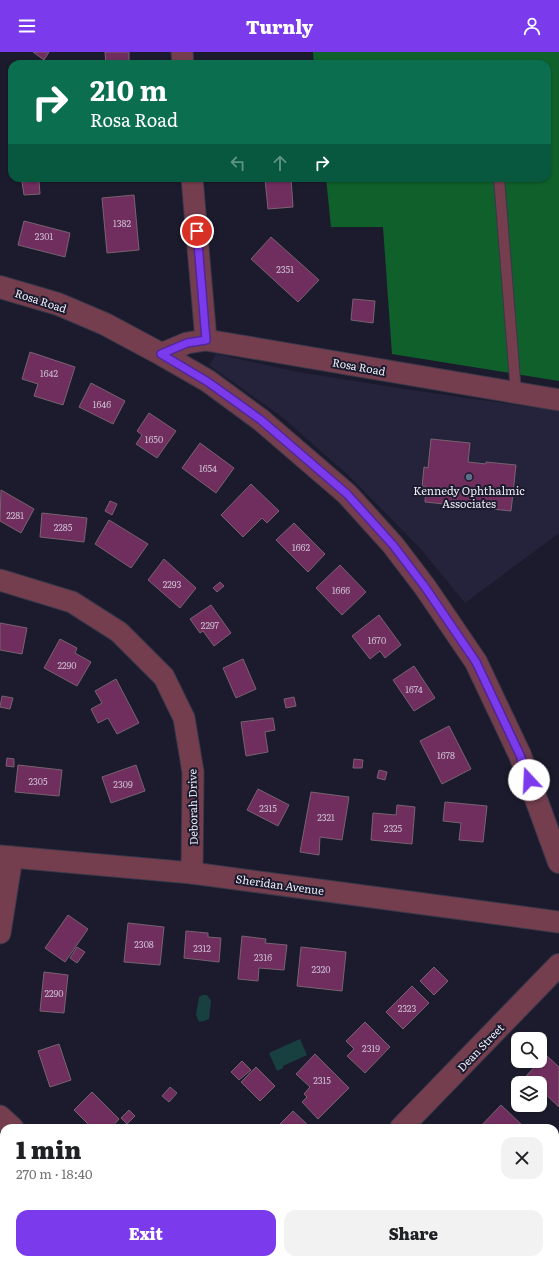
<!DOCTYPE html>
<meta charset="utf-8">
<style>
:root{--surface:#fff;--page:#f2f2f2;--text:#202124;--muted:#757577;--accent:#7c3aed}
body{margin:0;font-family:Literata,serif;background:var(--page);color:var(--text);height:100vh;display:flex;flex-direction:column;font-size:15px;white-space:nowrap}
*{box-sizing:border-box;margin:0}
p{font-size:13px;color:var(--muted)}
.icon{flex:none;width:22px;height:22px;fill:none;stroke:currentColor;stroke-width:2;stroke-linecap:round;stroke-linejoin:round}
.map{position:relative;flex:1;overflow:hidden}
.panel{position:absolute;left:0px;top:1072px;width:559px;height:140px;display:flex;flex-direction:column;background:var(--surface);border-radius:12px 12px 0 0;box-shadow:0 1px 3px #0004}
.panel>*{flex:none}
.top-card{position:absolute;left:8px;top:8px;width:543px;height:122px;border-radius:12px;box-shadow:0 1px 3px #0004;background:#0b6e4f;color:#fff;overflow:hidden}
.fabs{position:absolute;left:511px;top:980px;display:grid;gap:8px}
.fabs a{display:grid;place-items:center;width:36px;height:36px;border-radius:8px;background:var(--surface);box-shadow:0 1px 3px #0004;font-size:20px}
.pin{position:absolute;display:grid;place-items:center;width:34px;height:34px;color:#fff;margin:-17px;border:2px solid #fff;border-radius:50%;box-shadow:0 1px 4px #0007}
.me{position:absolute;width:44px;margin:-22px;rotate:340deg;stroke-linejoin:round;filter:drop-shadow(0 0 3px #0008)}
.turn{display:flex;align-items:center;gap:14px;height:84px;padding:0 16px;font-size:18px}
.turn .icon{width:52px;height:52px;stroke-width:2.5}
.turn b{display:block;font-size:28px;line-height:34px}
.lanes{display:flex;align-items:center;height:38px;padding:0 16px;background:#0003;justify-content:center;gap:20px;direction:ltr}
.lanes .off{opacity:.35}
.round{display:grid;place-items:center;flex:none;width:42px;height:42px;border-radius:12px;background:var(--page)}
.overview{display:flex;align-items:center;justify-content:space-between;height:68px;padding:0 16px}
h1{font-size:24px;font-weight:800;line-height:30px}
.cta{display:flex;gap:8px;margin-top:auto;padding:8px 16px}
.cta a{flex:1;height:46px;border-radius:12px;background:var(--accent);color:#fff;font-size:16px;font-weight:800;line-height:46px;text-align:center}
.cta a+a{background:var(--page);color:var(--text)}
header{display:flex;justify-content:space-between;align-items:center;height:52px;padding:0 16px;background:var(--accent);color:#fff;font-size:18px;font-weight:800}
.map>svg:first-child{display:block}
.built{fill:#24233b}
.forest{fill:#10602c}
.water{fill:#184041}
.building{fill:#6f2e5e;stroke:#786270}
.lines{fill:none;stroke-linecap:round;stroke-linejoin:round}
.service-casing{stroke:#393849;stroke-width:12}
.minor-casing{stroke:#393849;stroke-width:23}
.tertiary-casing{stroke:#393849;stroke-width:24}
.service{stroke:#743e4f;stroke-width:10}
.minor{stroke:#743e4f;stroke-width:21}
.tertiary{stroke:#743e4f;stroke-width:22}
.route-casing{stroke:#51269a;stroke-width:10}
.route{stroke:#7c3aed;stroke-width:7}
.service-dot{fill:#5c6f8a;stroke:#1c1b2d;stroke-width:1.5}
.labels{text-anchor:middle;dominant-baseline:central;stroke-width:4;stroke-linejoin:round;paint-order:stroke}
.number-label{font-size:9px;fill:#ccbcd2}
.street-label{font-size:11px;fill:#ebebf8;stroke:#1c1b2d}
.poi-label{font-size:11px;fill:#ebebf8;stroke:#1c1b2d}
</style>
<header><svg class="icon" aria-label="menu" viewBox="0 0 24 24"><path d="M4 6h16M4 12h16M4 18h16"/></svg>Turnly<svg class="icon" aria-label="person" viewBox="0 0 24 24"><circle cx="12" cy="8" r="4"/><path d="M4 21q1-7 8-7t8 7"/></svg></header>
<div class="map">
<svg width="559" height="1212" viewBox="0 0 559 1212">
<rect width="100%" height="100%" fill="#1c1b2d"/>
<!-- built -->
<path class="built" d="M 216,302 L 298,320 L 411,338 L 559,359 L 559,481 L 465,551 L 420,496 L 348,423 L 282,365 L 209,313 Z"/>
<!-- forest -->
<path class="forest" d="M 313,0 L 559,0 L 559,329 L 392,302 L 383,175 L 331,175 L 326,126 L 547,126 L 547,12 L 314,12 Z"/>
<!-- water -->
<g class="water">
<path d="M 203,943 L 207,943 L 211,949 L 209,967 L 204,969 L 199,970 L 196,963 L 199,945 Z"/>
<path d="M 300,987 L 307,1003 L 283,1014 L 283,1016 L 277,1019 L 269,1001 Z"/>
</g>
<!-- building -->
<g class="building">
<path d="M 33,0 L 49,0 L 44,8 Z"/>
<path d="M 105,0 L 129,0 L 129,12 L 106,12 Z"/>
<path d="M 278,126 L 291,126 L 293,155 L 268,157 L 265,127 Z"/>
<path d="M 39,129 L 40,142 L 24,143 L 22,130 Z"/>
<path d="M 134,143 L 139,198 L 107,201 L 102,146 Z"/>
<path d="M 24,169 L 70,181 L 65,205 L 18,193 Z"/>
<path d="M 271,185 L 319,228 L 298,250 L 251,207 Z"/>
<path d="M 353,247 L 375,249 L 373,271 L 351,268 Z"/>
<path d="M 30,300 L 75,315 L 63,353 L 34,344 L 38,332 L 22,327 Z"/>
<path d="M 91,331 L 125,349 L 113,372 L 79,355 Z"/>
<path d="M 149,361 L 176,379 L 157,406 L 136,392 L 142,383 L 137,379 Z"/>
<path d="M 431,387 L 470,391 L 468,410 L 486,412 L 486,410 L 516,413 L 511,459 L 425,450 L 426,435 L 422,435 L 424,415 L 428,416 Z"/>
<path d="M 200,391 L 234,416 L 216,441 L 182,416 Z"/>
<path d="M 251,432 L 279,459 L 267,471 L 262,466 L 243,485 L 221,463 Z"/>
<path d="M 1,438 L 34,457 L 21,481 L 0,469 Z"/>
<path d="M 110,449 L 117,452 L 112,463 L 105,459 Z"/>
<path d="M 42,461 L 87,466 L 84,490 L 40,485 Z"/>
<path d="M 109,468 L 148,492 L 131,516 L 95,492 Z"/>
<path d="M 294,471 L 325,502 L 308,520 L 276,488 Z"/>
<path d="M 164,507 L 196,536 L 180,556 L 148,528 Z"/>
<path d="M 340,513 L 366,540 L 342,563 L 316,536 Z"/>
<path d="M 220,530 L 224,534 L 217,540 L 213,536 Z"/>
<path d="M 211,553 L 231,581 L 214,594 L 203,579 L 200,581 L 190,567 Z"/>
<path d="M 379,563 L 401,593 L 385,606 L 380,599 L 370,607 L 352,584 Z"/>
<path d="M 0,571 L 27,576 L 22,602 L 0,598 Z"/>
<path d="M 60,587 L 77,596 L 75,601 L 91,610 L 77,634 L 44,616 Z"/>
<path d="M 243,607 L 256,637 L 236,646 L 223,616 Z"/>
<path d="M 414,614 L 435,646 L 414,659 L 393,628 Z"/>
<path d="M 116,627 L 139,671 L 117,682 L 108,666 L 98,671 L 91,657 L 102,651 L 95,639 Z"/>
<path d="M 2,644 L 13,646 L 10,657 L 0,655 Z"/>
<path d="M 294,645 L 296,654 L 286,656 L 284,647 Z"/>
<path d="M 273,666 L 275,678 L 265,680 L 268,700 L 246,704 L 241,670 Z"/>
<path d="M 449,674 L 471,717 L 442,732 L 420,689 Z"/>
<path d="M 7,706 L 14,707 L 14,715 L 6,714 Z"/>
<path d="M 354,707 L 363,708 L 362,716 L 353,716 Z"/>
<path d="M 18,713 L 62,718 L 59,744 L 15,740 Z"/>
<path d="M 136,713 L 145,739 L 111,751 L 102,725 Z"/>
<path d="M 379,718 L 387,720 L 385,728 L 377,726 Z"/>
<path d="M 258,737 L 289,753 L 278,774 L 247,758 Z"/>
<path d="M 311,740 L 349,745 L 342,788 L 320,785 L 319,803 L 300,800 Z"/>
<path d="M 445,750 L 487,754 L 483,790 L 459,788 L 461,771 L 443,769 Z"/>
<path d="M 397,753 L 415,755 L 412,792 L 371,788 L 373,761 L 396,763 Z"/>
<path d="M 68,863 L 88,877 L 65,910 L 45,896 Z"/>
<path d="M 128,871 L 164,875 L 160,913 L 124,910 Z"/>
<path d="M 186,879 L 208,881 L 208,885 L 221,886 L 219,910 L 184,906 Z"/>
<path d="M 242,884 L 266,887 L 265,891 L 287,893 L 284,918 L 259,916 L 258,929 L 238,927 Z"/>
<path d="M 77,895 L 85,900 L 77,911 L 70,906 Z"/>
<path d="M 301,895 L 346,900 L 342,939 L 297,934 Z"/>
<path d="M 434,915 L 448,929 L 434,943 L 420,929 Z"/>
<path d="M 44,920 L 68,923 L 64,961 L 40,959 Z"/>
<path d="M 412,934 L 429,951 L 403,977 L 386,960 Z"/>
<path d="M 365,970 L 390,995 L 365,1021 L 347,1004 L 354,997 L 346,989 Z"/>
<path d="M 59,992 L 71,1028 L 50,1035 L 38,999 Z"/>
<path d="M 315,1002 L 349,1036 L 318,1067 L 302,1050 L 307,1045 L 304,1042 L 310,1035 L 296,1022 Z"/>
<path d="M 546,1003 L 559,1015 L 559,1055 L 540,1037 L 540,1031 L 534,1031 L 526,1024 Z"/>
<path d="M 242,1009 L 251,1018 L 239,1028 L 231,1020 Z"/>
<path d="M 256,1015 L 275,1034 L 260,1049 L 241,1030 Z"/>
<path d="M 170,1035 L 177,1041 L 169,1050 L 162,1044 Z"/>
<path d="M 92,1040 L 119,1067 L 111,1076 L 92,1076 L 74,1058 Z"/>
<path d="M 501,1053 L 524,1075 L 523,1076 L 479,1076 Z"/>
<path d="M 129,1058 L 135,1064 L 127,1072 L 121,1066 Z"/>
<path d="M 293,1059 L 311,1076 L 276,1076 Z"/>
</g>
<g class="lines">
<defs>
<path id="service" d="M 499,126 L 516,341"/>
<g id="minor">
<path d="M 182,0 L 183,12"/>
<path d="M 192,126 L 206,288"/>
<path d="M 161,302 L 187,291 L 206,288 L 559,348"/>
<path d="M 0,528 L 72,550 L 119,580 L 164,625 L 184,666 L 193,720 L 192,821"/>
<path d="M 0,804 L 192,821 L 559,870"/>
<path d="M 0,881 L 12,805"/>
<path d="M 0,1064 L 13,1076"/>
<path d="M 158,1208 L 163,1212"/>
</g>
<g id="tertiary">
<path d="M 0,235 L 58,252 L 105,272 L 161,302 L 208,329 L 261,368 L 347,442 L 393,493 L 425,535 L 476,610 L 520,703 L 559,810"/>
<path d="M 401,1076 L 559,913"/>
<path d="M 269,1212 L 273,1208"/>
</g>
</defs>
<!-- service casing -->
<use href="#service" class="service-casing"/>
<!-- minor casing -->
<use href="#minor" class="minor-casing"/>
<!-- tertiary casing -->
<use href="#tertiary" class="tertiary-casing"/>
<!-- service -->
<use href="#service" class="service"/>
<!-- minor -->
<use href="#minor" class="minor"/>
<!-- tertiary -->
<use href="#tertiary" class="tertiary"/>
</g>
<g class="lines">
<defs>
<path id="route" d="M 197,179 L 206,288 L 187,291 L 161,302 L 208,330 L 261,368 L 347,442 L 393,493 L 425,535 L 476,610 L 520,703 L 529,728"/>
</defs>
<!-- route casing -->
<use href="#route" class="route-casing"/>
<!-- route -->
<use href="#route" class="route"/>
</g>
<!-- markers -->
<circle class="service-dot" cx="469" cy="425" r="4"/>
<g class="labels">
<!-- number labels -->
<g class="number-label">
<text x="122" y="171">1382</text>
<text x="44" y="184">2301</text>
<text x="285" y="217">2351</text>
<text x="49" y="321">1642</text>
<text x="102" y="352">1646</text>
<text x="154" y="387">1650</text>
<text x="208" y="416">1654</text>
<text x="15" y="463">2281</text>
<text x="63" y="475">2285</text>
<text x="301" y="495">1662</text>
<text x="172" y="532">2293</text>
<text x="341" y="538">1666</text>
<text x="210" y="573">2297</text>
<text x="377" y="588">1670</text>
<text x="67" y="613">2290</text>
<text x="414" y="637">1674</text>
<text x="446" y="703">1678</text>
<text x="38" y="729">2305</text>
<text x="123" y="732">2309</text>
<text x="268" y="756">2315</text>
<text x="326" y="765">2321</text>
<text x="393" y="776">2325</text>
<text x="144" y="892">2308</text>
<text x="202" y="896">2312</text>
<text x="263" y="905">2316</text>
<text x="321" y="917">2320</text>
<text x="54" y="941">2290</text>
<text x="407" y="956">2323</text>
<text x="371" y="996">2319</text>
<text x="322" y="1028">2315</text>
</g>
<!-- street labels -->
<g class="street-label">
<text transform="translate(41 248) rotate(18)">Rosa Road</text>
<text transform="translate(359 314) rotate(10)">Rosa Road</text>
<text transform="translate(192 755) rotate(-91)">Deborah Drive</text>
<text transform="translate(280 832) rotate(8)">Sheridan Avenue</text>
<text transform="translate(480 995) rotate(-46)">Dean Street</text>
</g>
<!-- poi labels -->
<g class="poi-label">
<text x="469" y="438">Kennedy Ophthalmic<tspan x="469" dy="13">Associates</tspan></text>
</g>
</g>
</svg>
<div class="fabs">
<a><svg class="icon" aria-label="search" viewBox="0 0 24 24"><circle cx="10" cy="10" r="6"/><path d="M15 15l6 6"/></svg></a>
<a><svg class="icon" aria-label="layers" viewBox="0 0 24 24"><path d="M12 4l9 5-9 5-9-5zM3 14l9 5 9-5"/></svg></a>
</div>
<div class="pin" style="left:197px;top:179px;background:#d93025"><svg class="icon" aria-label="arrive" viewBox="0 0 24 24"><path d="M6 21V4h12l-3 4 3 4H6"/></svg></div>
<svg class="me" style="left:529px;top:728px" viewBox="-20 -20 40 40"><circle r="19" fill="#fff"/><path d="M0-13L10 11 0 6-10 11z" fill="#7c3aed"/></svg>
<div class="top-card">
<div class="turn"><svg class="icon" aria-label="right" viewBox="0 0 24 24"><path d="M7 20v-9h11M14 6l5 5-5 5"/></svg><div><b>210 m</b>Rosa Road</div></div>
<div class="lanes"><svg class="icon off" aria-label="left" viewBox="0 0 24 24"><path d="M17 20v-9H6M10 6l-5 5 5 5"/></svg><svg class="icon off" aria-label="ahead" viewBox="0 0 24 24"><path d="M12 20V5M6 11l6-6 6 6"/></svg><svg class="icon" aria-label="right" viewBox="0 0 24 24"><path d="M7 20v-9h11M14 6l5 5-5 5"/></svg></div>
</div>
<section class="panel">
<div class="overview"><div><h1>1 min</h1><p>270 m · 18:40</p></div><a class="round"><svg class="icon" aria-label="close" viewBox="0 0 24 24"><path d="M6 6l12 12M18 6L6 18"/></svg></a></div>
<div class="cta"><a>Exit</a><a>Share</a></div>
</section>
</div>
